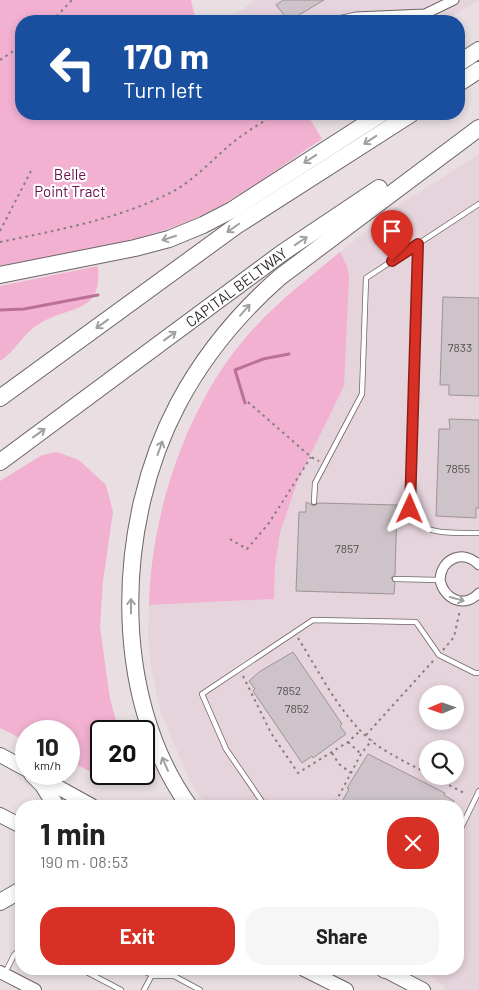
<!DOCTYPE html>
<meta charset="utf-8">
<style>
:root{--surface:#fff;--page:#f6f6f6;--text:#222;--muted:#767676;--accent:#d93025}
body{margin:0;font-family:Barlow,sans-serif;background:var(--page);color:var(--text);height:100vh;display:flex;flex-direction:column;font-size:19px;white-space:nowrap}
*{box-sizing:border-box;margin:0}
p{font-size:16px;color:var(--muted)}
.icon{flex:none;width:28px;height:28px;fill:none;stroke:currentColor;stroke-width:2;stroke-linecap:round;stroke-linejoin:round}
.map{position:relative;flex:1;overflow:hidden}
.drawer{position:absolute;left:15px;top:800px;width:449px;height:175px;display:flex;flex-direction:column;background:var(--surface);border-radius:20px;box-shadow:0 2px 8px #0003}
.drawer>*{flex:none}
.banner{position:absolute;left:15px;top:15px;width:450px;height:105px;border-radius:20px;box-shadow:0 2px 8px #0003;background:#1a4fa0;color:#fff;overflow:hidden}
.needle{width:32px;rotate:268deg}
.buttons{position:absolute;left:419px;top:685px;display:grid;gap:10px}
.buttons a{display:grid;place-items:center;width:45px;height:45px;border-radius:50%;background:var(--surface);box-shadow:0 2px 8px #0003;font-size:25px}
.speed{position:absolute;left:15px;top:720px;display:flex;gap:10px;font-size:25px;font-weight:700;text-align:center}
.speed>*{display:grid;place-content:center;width:65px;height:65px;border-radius:50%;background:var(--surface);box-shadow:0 2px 8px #0003;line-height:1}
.speed small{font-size:12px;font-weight:400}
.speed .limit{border:2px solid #111;border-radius:8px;background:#fff;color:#111}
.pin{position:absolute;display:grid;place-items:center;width:42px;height:42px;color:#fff;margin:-51px -21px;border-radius:50% 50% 50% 0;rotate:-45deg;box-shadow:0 0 5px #0007}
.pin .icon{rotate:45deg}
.me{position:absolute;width:55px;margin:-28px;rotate:1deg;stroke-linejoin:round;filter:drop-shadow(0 0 4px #0008)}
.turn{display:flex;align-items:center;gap:18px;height:105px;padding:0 25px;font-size:22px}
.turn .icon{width:65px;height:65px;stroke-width:2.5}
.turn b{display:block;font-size:35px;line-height:42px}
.round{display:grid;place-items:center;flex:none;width:52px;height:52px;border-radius:20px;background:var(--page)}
.summary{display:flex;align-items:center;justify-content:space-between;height:85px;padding:0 25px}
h1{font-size:30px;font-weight:700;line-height:38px}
.button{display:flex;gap:10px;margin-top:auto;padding:10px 25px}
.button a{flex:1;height:58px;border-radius:20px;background:var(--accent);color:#fff;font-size:20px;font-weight:700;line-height:58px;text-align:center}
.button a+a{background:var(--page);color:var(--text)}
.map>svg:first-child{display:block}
.built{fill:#e6d4dd;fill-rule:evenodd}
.green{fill:#f2b1d1}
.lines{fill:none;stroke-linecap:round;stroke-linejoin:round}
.stream{stroke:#bb7097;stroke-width:3}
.building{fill:#cdc3c8;stroke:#9d9397}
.lane-casing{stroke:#6c6468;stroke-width:6}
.street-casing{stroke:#6c6468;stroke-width:11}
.secondary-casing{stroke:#6c6468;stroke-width:14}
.primary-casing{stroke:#6c6468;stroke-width:16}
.highway-casing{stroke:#6c6468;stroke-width:18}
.path{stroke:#847e80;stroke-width:2;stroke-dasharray:2.5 4;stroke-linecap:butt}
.lane{stroke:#fff;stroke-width:4.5}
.street{stroke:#fff;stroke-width:9}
.secondary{stroke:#fff;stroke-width:12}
.primary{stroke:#fff;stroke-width:14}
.highway{stroke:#fff;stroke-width:16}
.oneway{stroke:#a19fa0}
.route-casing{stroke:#8d1f18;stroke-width:12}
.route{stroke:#d93025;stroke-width:9}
.labels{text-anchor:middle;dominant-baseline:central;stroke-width:4.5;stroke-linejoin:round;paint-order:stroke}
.number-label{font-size:12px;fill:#565053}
.park-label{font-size:15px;fill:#6a0d48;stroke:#fff}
.street-label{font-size:15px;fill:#2e2a2c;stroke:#fff}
</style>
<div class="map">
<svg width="479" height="990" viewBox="0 0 479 990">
<rect width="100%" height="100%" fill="#e9dfe3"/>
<!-- built -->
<g class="built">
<path d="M 256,0 L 479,0 L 445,21 L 223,21 Z"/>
<path d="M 479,154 L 479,990 L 448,990 L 422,969 L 458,969 L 458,806 L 206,806 L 190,781 L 161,713 L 151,669 L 148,639 L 149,605 L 274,599 L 275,567 L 280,533 L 298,480 L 347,266 L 340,252 L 396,207 ZM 428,694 L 455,694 L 455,721 L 428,721 ZM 428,749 L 455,749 L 455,776 L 428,776 Z"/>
</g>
<!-- green -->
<g class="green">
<path d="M 0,0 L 191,0 L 196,21 L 21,21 L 21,114 L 307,114 L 322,139 C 282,165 239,199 196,218 C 134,245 66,253 0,266 Z"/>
<path d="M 340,252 L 347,266 L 349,277 L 344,386 L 298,480 L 280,533 L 275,567 L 274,599 L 149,605 C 151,510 189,397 255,327 C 281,299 311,276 340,252 Z"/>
<path d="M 98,266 C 103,315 69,305 39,324 C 23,333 16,351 0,361 L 0,286 Z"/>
<path d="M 57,452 L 79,460 L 106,485 L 113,512 L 103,581 L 100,627 L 110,699 L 119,731 L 101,731 L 101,774 L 129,774 L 120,781 L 109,781 L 69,761 L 69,731 L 26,731 L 26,741 L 0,728 L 0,481 L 42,455 Z"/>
</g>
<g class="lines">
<!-- stream -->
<g class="stream">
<path d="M 0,310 L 24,309 L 98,295"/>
<path d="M 245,403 L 235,370 L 263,359 L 289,354"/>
</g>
</g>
<!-- building -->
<g class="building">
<path d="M 283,0 L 324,0 L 289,21 L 276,5 Z"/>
<path d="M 443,297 L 479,298 L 479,396 L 449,395 L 449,385 L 440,385 Z"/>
<path d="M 449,419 L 479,420 L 479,508 L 476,508 L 476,518 L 436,516 L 439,429 L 450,429 Z"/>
<path d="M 306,502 L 314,506 L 318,503 L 397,505 L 395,575 L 391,578 L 395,583 L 394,594 L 296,591 L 299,512 L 306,512 Z"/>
<path d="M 293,652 L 342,724 L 340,726 L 346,734 L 313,758 L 312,756 L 302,763 L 253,691 L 255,689 L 249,681 L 259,672 Z"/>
<path d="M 368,754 L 445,793 L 444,795 L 454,801 L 451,806 L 355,806 L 343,800 L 349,789 L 347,788 Z"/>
</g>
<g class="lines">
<defs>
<g id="lane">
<path d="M 418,244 L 410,509 C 418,538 455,532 479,533"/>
<path d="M 314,502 L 315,483 L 362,394 L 366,278 L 479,204"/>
<path d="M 395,579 L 440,580"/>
<path d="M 265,806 L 226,749 L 202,694 L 313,620 L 416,622 L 439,655 L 475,673 L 479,673"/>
<path d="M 458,923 L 459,924 L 459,832 L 479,791"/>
<path d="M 81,969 L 121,990"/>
<path d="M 140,969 L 154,976 L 174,976 L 200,990"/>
<path d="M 5,973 L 14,955 L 21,948"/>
<path d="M 144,990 L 152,975"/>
</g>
<g id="street">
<path d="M 338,21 L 356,17 L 425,14 L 454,0"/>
<path d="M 479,565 C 464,549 441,558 440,580 C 444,599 464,609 479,593"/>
</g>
<path id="secondary" d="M 0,972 L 35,990"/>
<g id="primary">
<path d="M 0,755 L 26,769"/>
<path d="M 36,775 L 92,806"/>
<path d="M 0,815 L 21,826"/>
<path d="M 304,969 L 346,990"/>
<path d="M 383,969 L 423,990"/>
</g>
<g id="highway">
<path d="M 459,63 L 479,50"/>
<path d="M 459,83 L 479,70"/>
<path d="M 0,275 L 135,248 L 169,239 L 203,225 L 232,210 L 381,114"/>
<path d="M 0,398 L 236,226 L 411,114"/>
<path id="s1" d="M 0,462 L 282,253 L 379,188"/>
<path d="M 32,774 L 43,785 L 56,806"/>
<path d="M 189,806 C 109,694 116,521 178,404 C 204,355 239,313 280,277 L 479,128"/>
<path d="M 0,902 L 21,890"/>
<path d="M 384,969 L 385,970"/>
</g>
</defs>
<!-- lane casing -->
<use href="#lane" class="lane-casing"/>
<!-- street casing -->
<use href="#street" class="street-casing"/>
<!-- secondary casing -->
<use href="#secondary" class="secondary-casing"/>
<!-- primary casing -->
<use href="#primary" class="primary-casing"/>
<!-- highway casing -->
<use href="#highway" class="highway-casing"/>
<!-- path -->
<g class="path">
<path d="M 52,21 L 72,0"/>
<path d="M 0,60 L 21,46"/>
<path d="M 0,231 L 31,171"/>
<path d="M 0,242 C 58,230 119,219 172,192 C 194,180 212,160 231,144 C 244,133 260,124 275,114"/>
<path d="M 248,402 L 311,457 L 319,461"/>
<path d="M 230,539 L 247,549 L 269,523 L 311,457"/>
<path d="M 298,638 C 320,673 341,717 374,743 C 390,755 410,764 428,774"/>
<path d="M 443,650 L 454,637 L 460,610"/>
<path d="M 243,676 L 271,733 L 298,773 L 348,742 L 361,730"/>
<path d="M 366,735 L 433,661"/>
<path d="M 348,742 L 361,754"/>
<path d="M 332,753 L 339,764 L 351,773"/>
<path d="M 432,776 L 464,793"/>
<path d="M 337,806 L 334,805 L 361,754 L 372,740"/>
</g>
<!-- lane -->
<use href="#lane" class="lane"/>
<!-- street -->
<use href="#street" class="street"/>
<!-- secondary -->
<use href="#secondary" class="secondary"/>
<!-- primary -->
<use href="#primary" class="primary"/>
<!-- highway -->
<use href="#highway" class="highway"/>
</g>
<!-- one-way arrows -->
<defs><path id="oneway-shaft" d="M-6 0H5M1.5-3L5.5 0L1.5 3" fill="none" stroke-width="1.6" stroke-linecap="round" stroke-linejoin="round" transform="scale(1.25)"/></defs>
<g class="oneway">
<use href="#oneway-shaft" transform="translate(370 140) rotate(147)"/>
<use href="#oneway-shaft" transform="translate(310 159) rotate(147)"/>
<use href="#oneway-shaft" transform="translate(233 228) rotate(145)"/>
<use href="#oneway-shaft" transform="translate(169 238) rotate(162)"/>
<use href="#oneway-shaft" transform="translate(301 241) rotate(-34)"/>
<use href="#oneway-shaft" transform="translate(245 310) rotate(-49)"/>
<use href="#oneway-shaft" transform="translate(102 324) rotate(144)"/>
<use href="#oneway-shaft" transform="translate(170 336) rotate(-36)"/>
<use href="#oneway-shaft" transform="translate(39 433) rotate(-36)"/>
<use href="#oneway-shaft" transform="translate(160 448) rotate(-70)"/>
<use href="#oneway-shaft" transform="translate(457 599) rotate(15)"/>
<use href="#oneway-shaft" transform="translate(131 606) rotate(-90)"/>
<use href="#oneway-shaft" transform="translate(165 764) rotate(-114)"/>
</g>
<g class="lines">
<defs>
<path id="route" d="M 392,261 L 418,244 L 410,509"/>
</defs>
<!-- route casing -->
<use href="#route" class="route-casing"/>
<!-- route -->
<use href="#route" class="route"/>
</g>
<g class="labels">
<!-- number labels -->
<g class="number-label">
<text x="460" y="347">7833</text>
<text x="458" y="468">7855</text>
<text x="347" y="548">7857</text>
<text x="289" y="690">7852</text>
<text x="297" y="708">7852</text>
</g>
<!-- park labels -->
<g class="park-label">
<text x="70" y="174">Belle<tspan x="70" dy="17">Point Tract</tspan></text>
</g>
<!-- street labels -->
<g class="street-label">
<text stroke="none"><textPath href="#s1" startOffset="294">CAPITAL BELTWAY</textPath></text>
</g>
</g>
</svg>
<div class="buttons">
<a><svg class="needle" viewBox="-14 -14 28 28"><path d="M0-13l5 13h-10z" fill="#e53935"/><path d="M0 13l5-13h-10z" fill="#767676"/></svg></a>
<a><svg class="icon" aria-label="search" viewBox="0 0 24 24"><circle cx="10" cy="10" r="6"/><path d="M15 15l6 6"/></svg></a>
</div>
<div class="speed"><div>10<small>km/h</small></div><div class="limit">20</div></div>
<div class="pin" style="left:392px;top:261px;background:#d93025"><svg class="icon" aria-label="arrive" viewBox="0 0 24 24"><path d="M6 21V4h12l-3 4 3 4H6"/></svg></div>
<svg class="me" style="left:410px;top:509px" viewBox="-20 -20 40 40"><path d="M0-17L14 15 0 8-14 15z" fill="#d93025" stroke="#fff" stroke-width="4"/></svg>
<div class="banner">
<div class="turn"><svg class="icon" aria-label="left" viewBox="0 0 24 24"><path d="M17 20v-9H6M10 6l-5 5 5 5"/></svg><div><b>170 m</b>Turn left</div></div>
</div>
<section class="drawer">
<div class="summary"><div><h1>1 min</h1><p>190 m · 08:53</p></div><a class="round" style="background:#d93025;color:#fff"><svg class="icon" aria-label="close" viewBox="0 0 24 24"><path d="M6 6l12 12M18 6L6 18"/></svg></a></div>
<div class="button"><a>Exit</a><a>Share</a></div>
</section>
</div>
